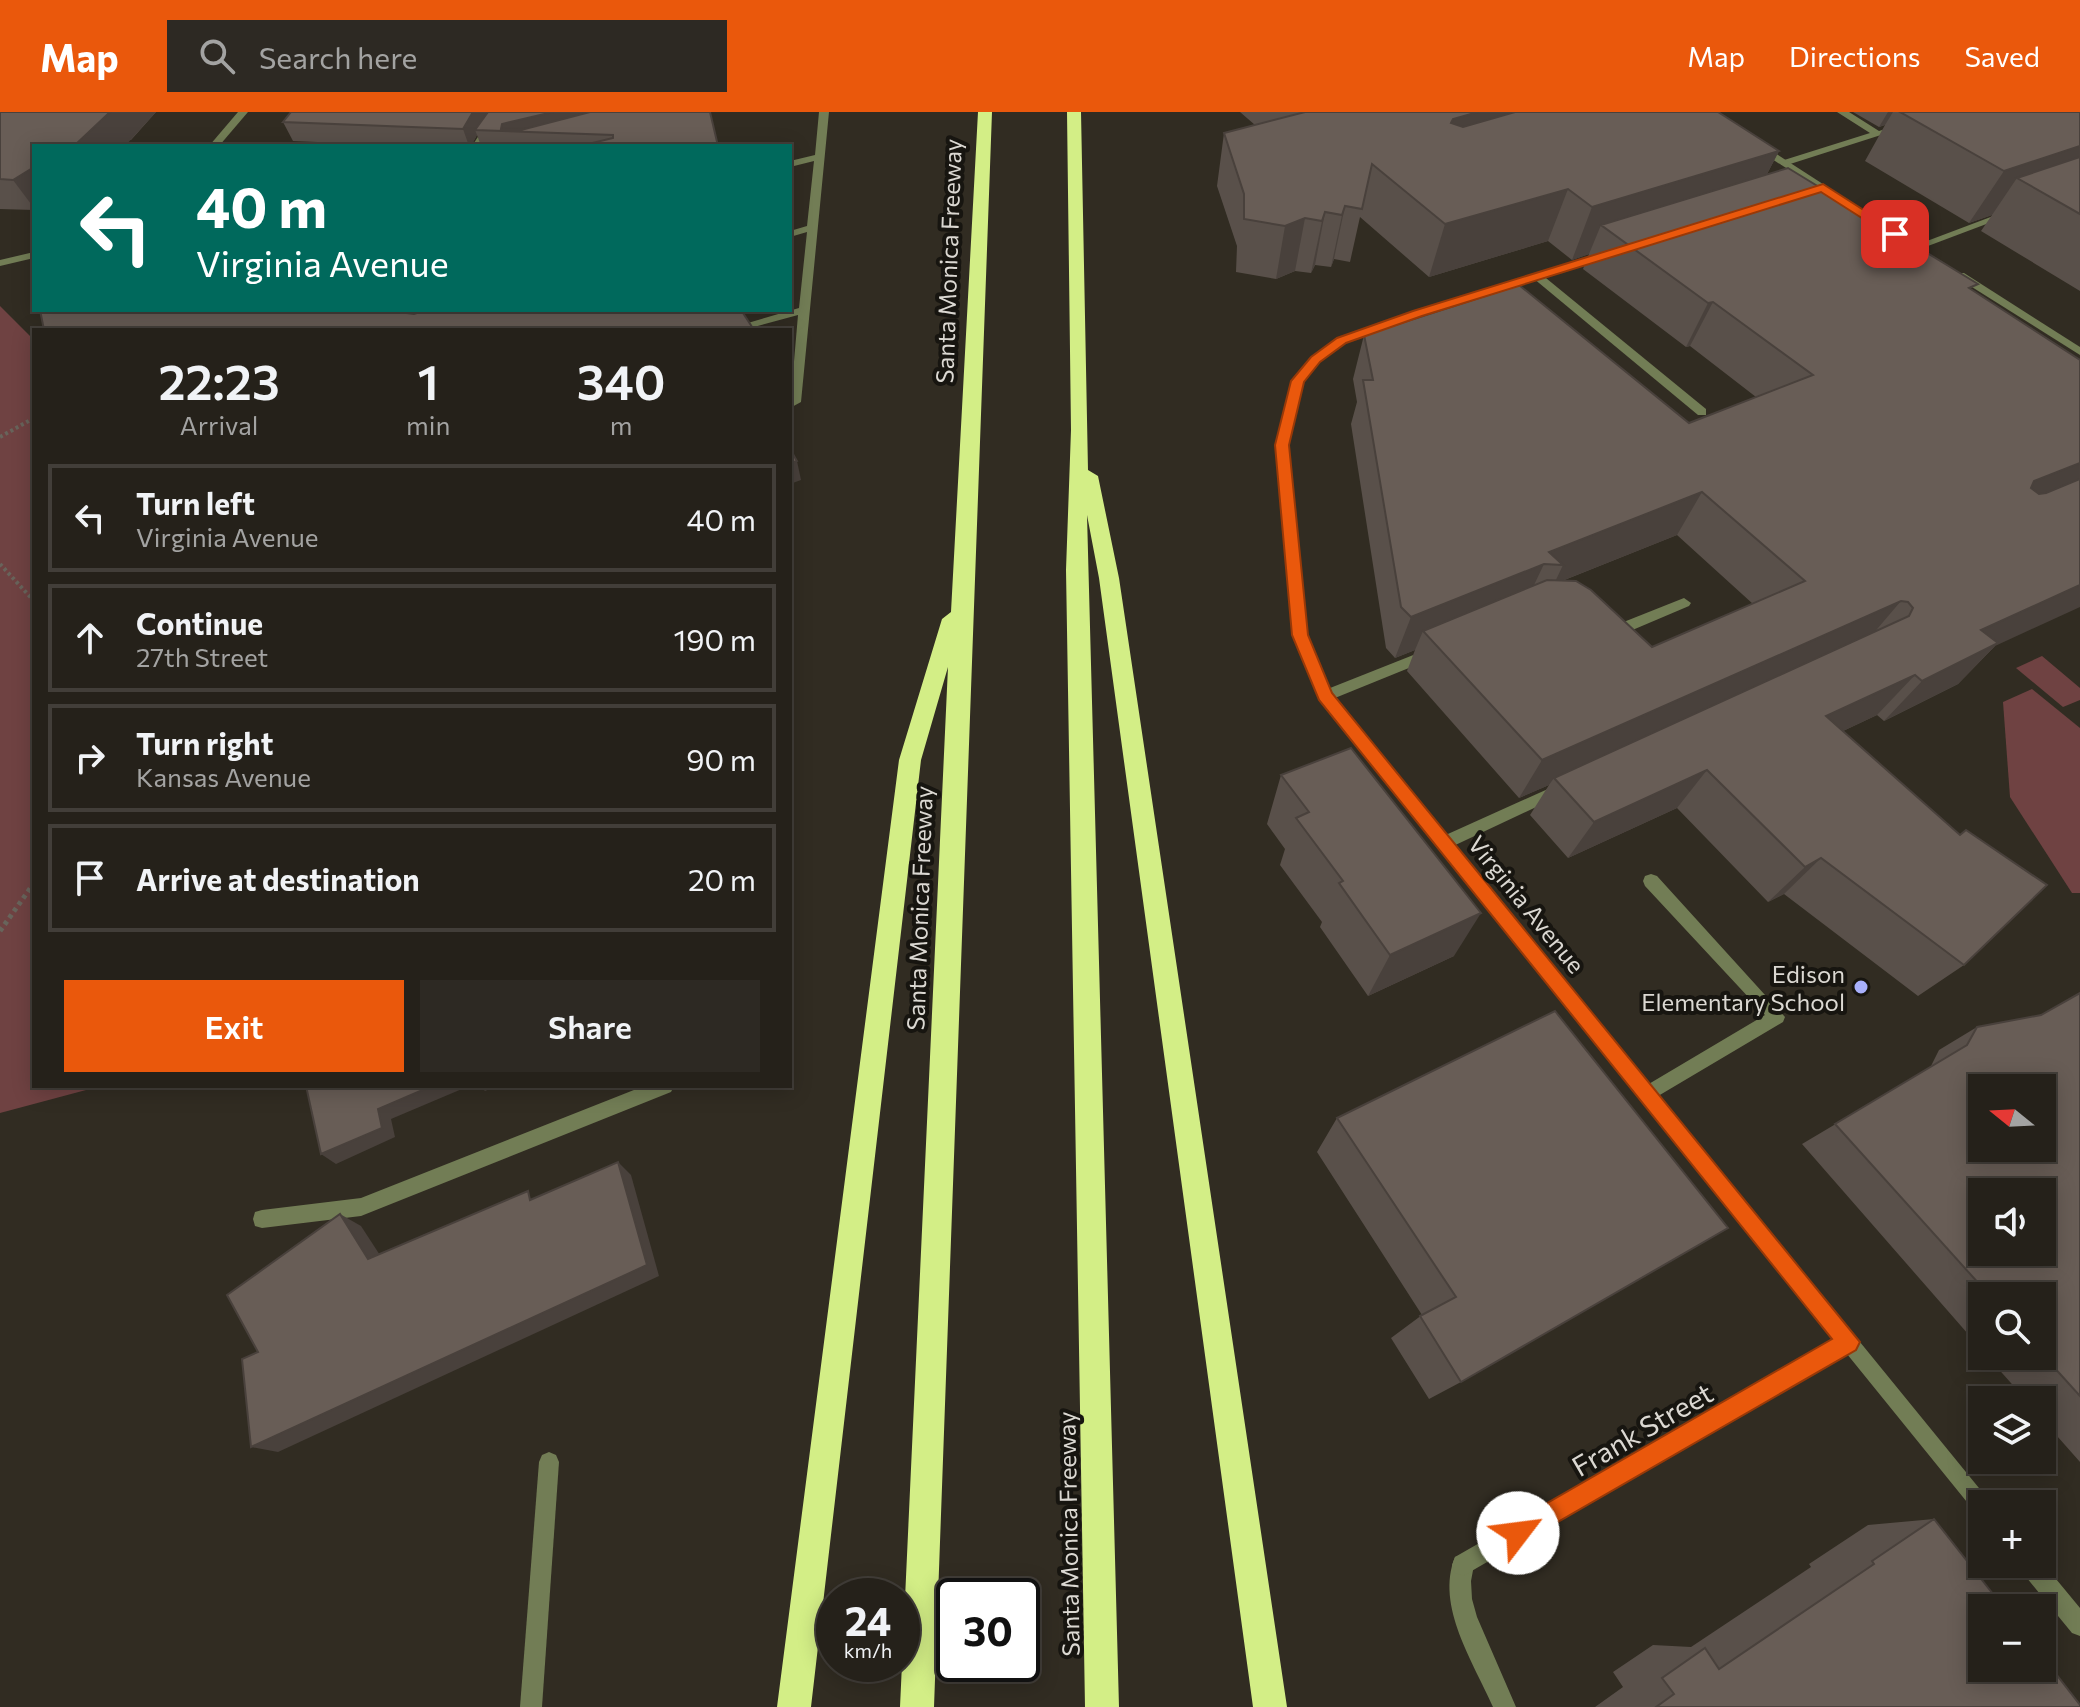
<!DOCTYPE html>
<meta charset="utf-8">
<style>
:root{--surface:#25211a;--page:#2d2923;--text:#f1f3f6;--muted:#a3a3a2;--line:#423e39;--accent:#ea580c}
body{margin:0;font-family:Commissioner,sans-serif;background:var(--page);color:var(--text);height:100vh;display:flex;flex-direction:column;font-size:30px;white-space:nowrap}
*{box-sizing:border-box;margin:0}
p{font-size:26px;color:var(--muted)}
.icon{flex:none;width:44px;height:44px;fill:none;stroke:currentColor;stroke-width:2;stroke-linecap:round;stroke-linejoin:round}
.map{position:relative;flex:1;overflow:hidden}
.side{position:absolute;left:32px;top:216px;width:760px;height:760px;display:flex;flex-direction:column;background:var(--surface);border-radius:0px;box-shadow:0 4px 20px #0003,0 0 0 2px var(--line)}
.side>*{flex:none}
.banner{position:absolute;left:32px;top:32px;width:760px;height:168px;border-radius:0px;box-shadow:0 4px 20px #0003,0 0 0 2px var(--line);background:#00695c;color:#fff;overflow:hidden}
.needle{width:52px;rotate:288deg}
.buttons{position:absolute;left:1968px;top:962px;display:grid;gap:16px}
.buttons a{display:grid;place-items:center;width:88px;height:88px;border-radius:0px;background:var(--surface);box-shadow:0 4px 20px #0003,0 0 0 2px var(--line);font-size:40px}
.speed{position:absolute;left:816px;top:1466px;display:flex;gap:16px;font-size:40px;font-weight:700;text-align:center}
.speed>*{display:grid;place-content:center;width:104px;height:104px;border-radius:50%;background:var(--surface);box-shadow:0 4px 20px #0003,0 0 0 2px var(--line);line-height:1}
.speed small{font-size:20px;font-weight:400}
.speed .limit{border:4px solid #111;border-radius:12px;background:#fff;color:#111}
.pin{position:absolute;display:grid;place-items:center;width:68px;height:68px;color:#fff;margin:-34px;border-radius:16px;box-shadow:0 4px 12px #0006}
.me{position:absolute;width:88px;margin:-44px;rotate:60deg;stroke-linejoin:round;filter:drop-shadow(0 0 6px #0008)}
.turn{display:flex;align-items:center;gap:28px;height:168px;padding:0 32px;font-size:36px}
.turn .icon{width:104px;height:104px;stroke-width:2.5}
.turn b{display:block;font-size:56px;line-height:68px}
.eta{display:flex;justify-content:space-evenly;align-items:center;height:136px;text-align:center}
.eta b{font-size:48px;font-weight:600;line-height:56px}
.button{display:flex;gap:16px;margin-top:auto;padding:16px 32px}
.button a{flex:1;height:92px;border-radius:0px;background:var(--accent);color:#fff;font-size:32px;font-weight:600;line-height:92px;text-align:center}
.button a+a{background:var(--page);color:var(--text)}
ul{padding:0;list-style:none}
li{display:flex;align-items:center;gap:24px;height:108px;margin:0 16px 12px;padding:0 16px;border:4px solid var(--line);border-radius:0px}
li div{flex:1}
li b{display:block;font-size:30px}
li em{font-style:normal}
header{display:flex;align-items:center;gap:48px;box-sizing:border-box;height:112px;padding:0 40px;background:var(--accent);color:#fff}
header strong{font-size:38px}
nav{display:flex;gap:44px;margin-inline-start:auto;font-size:28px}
.search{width:560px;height:72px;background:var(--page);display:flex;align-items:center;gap:20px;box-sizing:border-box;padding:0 28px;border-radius:0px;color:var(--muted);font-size:30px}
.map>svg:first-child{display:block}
.green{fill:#6f4242}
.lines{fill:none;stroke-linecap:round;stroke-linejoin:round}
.path-far1{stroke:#68645b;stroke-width:4;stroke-dasharray:3 3;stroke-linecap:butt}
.path{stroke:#68645b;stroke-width:5;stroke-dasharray:4 4;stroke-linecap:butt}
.service{fill:#727d55;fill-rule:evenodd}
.minor{fill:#727d55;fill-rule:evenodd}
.tertiary{fill:#727d55;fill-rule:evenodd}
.motorway{fill:#d3ee86;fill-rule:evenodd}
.wall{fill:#59504a;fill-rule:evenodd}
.shaded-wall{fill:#49413c}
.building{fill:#685d56;stroke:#49413c;stroke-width:2;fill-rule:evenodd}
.route{fill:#ea580c;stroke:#983908;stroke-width:2}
.poi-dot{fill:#a8b0fc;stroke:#171510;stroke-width:3}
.labels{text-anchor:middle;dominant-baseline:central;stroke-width:8;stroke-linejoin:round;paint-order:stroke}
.street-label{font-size:24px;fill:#dbd8d2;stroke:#171510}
.poi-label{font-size:24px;fill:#dbd8d2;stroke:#171510;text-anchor:end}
.near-street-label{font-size:28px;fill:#dbd8d2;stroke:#171510}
</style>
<header>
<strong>Map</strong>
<div class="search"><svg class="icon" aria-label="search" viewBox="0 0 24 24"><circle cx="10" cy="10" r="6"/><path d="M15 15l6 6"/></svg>Search here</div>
<nav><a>Map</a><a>Directions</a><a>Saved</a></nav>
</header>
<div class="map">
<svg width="2080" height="1595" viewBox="0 0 2080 1595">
<rect width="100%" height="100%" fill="#312c22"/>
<!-- green -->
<g class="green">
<path d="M 0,194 L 34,228 L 34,974 L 101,974 L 0,1001 Z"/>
<path d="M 2042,544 L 2080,576 L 2080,588 L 2063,595 L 2016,556 Z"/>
<path d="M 2032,577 L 2080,616 L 2080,781 L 2072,781 L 2010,685 L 2003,590 Z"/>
</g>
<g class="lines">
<!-- path-far1 -->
<g class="path-far1">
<path d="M 0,325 L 34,306"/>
<path d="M 0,452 L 34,489"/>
</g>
<!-- path -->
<path class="path" d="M 0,819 L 34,771"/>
<!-- service -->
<g class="service">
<path d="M 494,0 L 504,0 L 482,34 L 472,34 Z"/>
<path d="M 819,0 L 829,0 L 801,290 L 790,296 L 798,203 L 743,218 L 724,218 L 799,196 L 807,120 L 790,125 L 790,119 L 807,114 L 814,49 L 790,55 L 790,49 L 815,43 Z"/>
<path d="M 1837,0 L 1849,0 L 1879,19 L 1901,12 L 1906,15 L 1787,53 L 1781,53 L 1781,49 L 1870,21 Z"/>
<path d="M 2004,100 L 2013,102 L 1920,137 L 1911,135 Z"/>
<path d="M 1533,162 L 1541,162 L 1706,297 L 1706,303 L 1698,303 L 1533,166 Z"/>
<path d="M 1684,486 L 1691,491 L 1689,494 L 1616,525 L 1611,526 L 1604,521 L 1606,517 Z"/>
<path d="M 1431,536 L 1438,541 L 1436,545 L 1330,588 L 1325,589 L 1318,584 L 1320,580 Z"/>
<path d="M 1559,672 L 1564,674 L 1567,678 L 1564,682 L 1449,736 L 1439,736 L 1436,731 L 1439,726 Z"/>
<path d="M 1651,762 L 1657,764 L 1785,905 L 1783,910 L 1648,990 L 1642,988 L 1639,982 L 1642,976 L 1765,903 L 1645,774 L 1643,769 L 1645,764 Z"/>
<path d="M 644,974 L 674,974 L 671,980 L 361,1104 L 262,1116 L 255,1114 L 253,1107 L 255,1100 L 262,1098 L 361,1086 Z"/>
<path d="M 549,1340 L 556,1343 L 559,1350 L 542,1595 L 520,1595 L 539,1350 L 542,1343 Z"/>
<path d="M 1463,1442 L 1471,1445 L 1474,1453 L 1471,1469 L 1472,1487 L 1477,1505 L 1516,1595 L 1493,1595 C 1474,1551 1435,1494 1455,1445 Z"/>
</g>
<!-- minor -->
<g class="minor">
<path d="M 238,0 L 248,0 L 219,34 L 209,34 Z"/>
<path d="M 1755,32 L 1761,32 L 1908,127 L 1899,129 L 1755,36 Z"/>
<path d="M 1603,140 L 1612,142 L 1346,231 L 1320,249 L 1304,270 L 1288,333 L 1307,523 L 1331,581 L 1992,1392 L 1982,1392 L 1982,1403 L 1975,1400 L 1847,1242 L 1463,1464 L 1455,1461 L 1452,1453 L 1455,1445 L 1835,1227 L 1320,588 L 1293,523 L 1276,333 L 1292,269 L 1312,245 L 1338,227 Z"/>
<path d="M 1956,161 L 1964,161 L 2080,235 L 2080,243 L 1956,165 Z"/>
<path d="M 2042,1450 L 2080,1496 L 2080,1524 L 2072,1521 L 2022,1460 L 2019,1452 L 2042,1452 Z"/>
</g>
<!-- tertiary -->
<path class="tertiary" d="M 34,140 L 34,146 L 0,154 L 0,148 Z"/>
<!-- motorway -->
<g class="motorway">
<path d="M 978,0 L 992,0 L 934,1595 L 900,1595 L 948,555 L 921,648 L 811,1595 L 777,1595 L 899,648 L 942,507 L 951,500 Z"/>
<path d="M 1067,0 L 1081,0 L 1088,358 L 1098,364 L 1119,466 L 1287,1595 L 1253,1595 L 1099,466 L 1087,403 L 1119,1595 L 1085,1595 L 1066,458 L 1071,318 Z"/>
</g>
</g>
<!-- wall -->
<g class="wall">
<path d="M 0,0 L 156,0 L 131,28 L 34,34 L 34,98 L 0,97 Z"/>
<path d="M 710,0 L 718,34 L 481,34 L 477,23 L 471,34 L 415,34 L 293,29 L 283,10 Z"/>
<path d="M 1240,0 L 1718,0 L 1779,39 L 1767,62 L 1973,178 L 1995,534 L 1958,572 L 1884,609 L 1877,603 L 1843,619 L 1964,853 L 1918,884 L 1784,782 L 1768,790 L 1677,696 L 1568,746 L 1530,703 L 1549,673 L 1519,686 L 1407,559 L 1415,538 L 1395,546 L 1386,536 L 1351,312 L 1357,290 L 1353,267 L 1364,223 L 1689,311 L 1756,285 L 1690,234 L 1686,235 L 1583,157 L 1589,142 L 1572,148 L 1548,129 L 1429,165 L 1360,105 L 1350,150 L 1334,147 L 1331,155 L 1315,153 L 1311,161 L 1295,159 L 1276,167 L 1236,160 L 1237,134 L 1217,74 L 1224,21 L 1255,13 ZM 1677,423 L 1753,492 L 1652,535 L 1562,469 Z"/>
<path d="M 1853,0 L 2080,0 L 2080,179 L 1981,119 L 1992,103 L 1969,111 L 1865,49 L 1885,13 L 1879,15 Z"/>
<path d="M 1281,663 L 1454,844 L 1368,884 L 1320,815 L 1322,810 L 1280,753 L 1285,737 L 1267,712 Z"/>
<path d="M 2080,881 L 2080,1350 L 2042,1307 L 2042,1288 L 2026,1288 L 1987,1244 L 2042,1244 L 2042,1184 L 1982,1184 L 1982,1238 L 1802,1032 L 1930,956 L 1939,938 L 1977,915 L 2041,903 Z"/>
<path d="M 1555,899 L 1461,1270 L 1429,1287 L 1391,1226 L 1422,1203 L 1317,1040 L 1337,1006 Z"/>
<path d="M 1934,1407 L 2080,1595 L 1595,1595 L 1623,1575 L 1613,1560 L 1653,1533 L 1691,1535 L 1811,1455 L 1809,1452 L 1868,1413 Z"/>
</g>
<!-- shaded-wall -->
<g class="shaded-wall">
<path d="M 110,0 L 156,0 L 125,34 L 74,34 Z"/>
<path d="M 473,0 L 491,0 L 475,18 L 477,23 L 471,34 L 469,34 L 463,17 Z"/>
<path d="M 553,0 L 636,0 L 551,21 L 501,17 L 502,12 Z"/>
<path d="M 1478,0 L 1625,0 L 1438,59 L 1453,7 Z"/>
<path d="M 1888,0 L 1893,0 L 1885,13 L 1879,15 Z"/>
<path d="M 2080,34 L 2080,73 L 2017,66 L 1992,103 L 1969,111 L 2004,59 Z"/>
<path d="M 1779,39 L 1752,91 L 1601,113 L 1589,142 L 1572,148 L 1592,95 Z"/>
<path d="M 33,55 L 34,57 L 34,96 L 13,68 Z"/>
<path d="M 1568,77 L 1548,129 L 1429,165 L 1445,112 Z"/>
<path d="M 1345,94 L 1334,147 L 1331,155 L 1342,103 Z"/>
<path d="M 1325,100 L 1315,153 L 1311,161 L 1322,109 Z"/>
<path d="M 1305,106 L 1295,159 L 1276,167 L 1285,114 Z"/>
<path d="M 1713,190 L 1690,234 L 1686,235 L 1708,191 Z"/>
<path d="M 395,198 L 466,198 L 402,218 L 391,199 Z"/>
<path d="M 719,198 L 745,198 L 746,201 L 739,203 L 716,199 Z"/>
<path d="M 797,349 L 801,368 L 790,372 L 790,352 Z"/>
<path d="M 2080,351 L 2080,379 L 1996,412 L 2034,369 Z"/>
<path d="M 1702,380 L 1677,423 L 1554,472 L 1563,453 L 1544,452 L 1524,494 L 1423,519 L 1415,538 L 1395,546 L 1411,505 L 1549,440 Z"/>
<path d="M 2080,473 L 2080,495 L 1995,534 L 1958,572 L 1884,609 L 1922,569 L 1981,518 Z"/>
<path d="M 1901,489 L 1866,530 L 1554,666 L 1549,673 L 1519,686 L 1542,648 Z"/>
<path d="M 1915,563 L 1877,603 L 1792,643 L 1826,604 Z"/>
<path d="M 1707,658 L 1677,696 L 1568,746 L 1594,710 Z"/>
<path d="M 1821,746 L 1784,782 L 1768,790 L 1805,755 Z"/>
<path d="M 1481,801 L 1454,844 L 1368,884 L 1390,843 Z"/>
<path d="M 432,974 L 469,974 L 391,1007 L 395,1025 L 336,1052 L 321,1042 L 378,997 Z"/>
<path d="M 480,974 L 497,974 L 485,979 Z"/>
<path d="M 618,1050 L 631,1063 L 659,1164 L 278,1340 L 251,1335 Z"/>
<path d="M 340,1102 L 361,1114 L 389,1157 L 368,1147 Z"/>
</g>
<!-- building -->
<g class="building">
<path d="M 0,0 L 110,0 L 74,34 L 34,34 L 34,55 L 13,68 L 0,67 Z"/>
<path d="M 291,0 L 473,0 L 463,17 L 283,10 Z"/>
<path d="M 488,0 L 553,0 L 502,12 L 501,17 L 521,18 L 590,0 L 710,0 L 718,34 L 580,34 L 613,26 L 613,23 L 475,18 Z"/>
<path d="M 1305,0 L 1478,0 L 1453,7 L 1451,11 L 1463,15 L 1515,0 L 1718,0 L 1779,39 L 1592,95 L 1568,77 L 1445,112 L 1372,52 L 1362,97 L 1345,94 L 1342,103 L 1325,100 L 1322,109 L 1305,106 L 1285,114 L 1244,107 L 1244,82 L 1224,21 Z"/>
<path d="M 1900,0 L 2080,0 L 2080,34 L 2004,59 Z"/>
<path d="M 2080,45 L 2080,102 L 2017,66 Z"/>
<path d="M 1788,56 L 1978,172 L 1969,176 L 2080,248 L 2080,351 L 2034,369 L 2031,376 L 2039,382 L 2046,381 L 2080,367 L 2080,473 L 1981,518 L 1998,531 L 1922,569 L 1915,563 L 1826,604 L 1960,723 L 1966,718 L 2047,773 L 1964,853 L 1821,746 L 1805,755 L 1707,658 L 1594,710 L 1554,666 L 1909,504 L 1913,496 L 1908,490 L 1901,489 L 1542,648 L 1423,519 L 1547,468 L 1576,469 L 1591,478 L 1652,535 L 1805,469 L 1702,380 L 1549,440 L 1563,453 L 1544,452 L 1411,505 L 1401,495 L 1363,268 L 1373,268 L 1364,223 L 1519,173 L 1689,311 L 1813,263 L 1713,190 L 1708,191 L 1601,113 Z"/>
<path d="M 40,198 L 395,198 L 391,199 L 414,202 L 426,198 L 719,198 L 716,199 L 743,201 L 754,218 L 44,218 Z"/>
<path d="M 790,337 L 797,349 L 790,352 Z"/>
<path d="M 1351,636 L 1481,801 L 1390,843 L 1339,771 L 1343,769 L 1296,706 L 1309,700 L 1281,663 Z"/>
<path d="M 2080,881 L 2080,1284 L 2042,1242 L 2042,1184 L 1990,1184 L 1835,1012 L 1967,933 L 1977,915 L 2041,903 ZM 1982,976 L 2042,976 L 2042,1036 L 1982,1036 ZM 1982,1080 L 2042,1080 L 2042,1140 L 1982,1140 Z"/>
<path d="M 1555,899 L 1728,1116 L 1461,1270 L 1420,1204 L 1456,1185 L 1337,1006 Z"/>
<path d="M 306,974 L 432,974 L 378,997 L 382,1016 L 321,1042 Z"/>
<path d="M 618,1050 L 647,1153 L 251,1335 L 242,1247 L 258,1240 L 227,1183 L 340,1102 L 368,1147 L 528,1079 L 530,1088 Z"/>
<path d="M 1934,1407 L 2004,1496 L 1982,1496 L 1982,1556 L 2042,1556 L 2042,1544 L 2080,1593 L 2080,1595 L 1656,1595 L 1674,1582 L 1662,1566 L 1705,1536 L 1719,1557 L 1874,1452 L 1872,1449 Z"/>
</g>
<!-- route -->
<path class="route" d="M 1823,72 L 1901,122 L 1890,124 L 1821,80 L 1422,204 L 1346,231 L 1320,250 L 1304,270 L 1289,333 L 1308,523 L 1332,581 L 1860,1230 L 1856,1238 L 1518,1433 L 1509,1430 L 1506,1421 L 1509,1413 L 1832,1227 L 1319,588 L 1292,523 L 1275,333 L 1291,269 L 1311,245 L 1337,226 L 1413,199 Z"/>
<!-- markers -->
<circle class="poi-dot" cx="1861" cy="875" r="8"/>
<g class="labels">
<!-- street labels -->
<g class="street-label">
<text transform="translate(948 149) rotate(-88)">Santa Monica Freeway</text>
<text transform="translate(1527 792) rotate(51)">Virginia Avenue</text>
<text transform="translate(919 796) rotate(-88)">Santa Monica Freeway</text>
<text transform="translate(1068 1422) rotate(-91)">Santa Monica Freeway</text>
</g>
<!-- poi labels -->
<g class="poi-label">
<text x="1845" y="861">Edison<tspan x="1845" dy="28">Elementary School</tspan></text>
</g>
<!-- near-street labels -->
<g class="near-street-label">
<text transform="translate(1642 1317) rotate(-30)">Frank Street</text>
</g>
</g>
</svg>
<div class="buttons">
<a><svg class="needle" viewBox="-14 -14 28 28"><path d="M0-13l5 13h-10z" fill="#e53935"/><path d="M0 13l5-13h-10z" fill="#a3a3a2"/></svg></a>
<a><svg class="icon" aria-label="sound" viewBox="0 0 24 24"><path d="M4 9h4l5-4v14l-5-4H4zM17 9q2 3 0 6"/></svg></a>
<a><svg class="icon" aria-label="search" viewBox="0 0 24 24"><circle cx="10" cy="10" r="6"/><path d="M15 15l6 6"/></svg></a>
<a><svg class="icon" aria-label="layers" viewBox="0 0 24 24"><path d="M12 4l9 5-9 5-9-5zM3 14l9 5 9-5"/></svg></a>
<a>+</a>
<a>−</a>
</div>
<div class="speed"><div>24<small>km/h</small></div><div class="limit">30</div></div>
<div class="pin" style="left:1895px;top:122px;background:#d93025"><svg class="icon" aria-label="arrive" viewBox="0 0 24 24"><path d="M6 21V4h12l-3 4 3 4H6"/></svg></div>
<svg class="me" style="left:1518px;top:1421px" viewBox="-20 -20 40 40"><circle r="19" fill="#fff"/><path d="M0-13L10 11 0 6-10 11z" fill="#ea580c"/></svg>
<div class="banner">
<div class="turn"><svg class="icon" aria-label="left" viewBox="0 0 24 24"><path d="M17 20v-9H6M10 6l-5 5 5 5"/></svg><div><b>40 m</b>Virginia Avenue</div></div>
</div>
<section class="side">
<div class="eta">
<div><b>22:23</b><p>Arrival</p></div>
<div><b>1</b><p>min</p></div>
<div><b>340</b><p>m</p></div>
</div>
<ul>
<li><svg class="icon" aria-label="left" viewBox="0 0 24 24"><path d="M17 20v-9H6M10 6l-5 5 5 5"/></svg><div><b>Turn left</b><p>Virginia Avenue</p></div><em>40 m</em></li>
<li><svg class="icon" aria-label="ahead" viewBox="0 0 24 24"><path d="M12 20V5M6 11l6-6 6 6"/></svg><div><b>Continue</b><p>27th Street</p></div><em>190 m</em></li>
<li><svg class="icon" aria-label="right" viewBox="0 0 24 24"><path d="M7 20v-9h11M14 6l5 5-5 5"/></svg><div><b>Turn right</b><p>Kansas Avenue</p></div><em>90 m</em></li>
<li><svg class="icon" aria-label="arrive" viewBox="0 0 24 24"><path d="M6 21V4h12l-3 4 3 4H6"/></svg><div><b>Arrive at destination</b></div><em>20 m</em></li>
</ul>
<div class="button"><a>Exit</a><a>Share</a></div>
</section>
</div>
